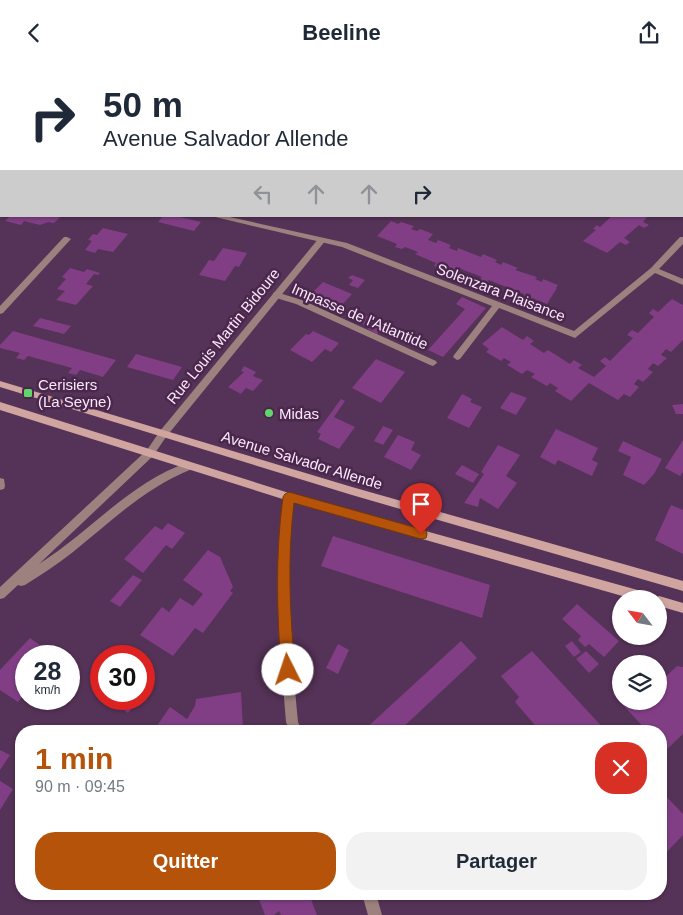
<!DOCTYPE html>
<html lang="fr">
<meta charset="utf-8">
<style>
:root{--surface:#fff;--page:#f2f2f3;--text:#1f2937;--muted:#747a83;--accent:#b45309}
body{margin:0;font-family:Arial,sans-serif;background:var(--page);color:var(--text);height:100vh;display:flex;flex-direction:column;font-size:19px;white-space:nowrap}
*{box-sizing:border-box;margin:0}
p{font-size:16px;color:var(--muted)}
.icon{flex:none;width:28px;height:28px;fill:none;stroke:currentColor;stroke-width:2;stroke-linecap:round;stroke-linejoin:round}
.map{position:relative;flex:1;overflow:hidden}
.panel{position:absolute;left:15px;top:660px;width:652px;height:175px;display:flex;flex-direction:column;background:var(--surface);border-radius:20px;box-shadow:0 1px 4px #0004}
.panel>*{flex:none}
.banner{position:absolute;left:0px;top:0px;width:684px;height:152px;box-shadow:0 1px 4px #0004;background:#fff;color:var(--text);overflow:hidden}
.needle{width:32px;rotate:301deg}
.fabs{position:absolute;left:612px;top:525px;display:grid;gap:10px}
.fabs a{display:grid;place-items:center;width:55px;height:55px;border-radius:50%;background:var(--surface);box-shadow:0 1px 4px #0004;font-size:25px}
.speed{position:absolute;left:15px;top:580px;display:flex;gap:10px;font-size:25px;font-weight:700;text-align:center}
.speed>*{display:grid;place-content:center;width:65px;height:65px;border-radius:50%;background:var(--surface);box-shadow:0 1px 4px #0004;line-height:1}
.speed small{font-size:12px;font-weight:400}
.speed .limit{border:8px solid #d22;background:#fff;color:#111}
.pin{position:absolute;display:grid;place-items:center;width:42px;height:42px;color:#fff;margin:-51px -21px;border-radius:50% 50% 50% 0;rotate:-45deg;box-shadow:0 0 5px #0007}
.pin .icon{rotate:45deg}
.me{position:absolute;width:55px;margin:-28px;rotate:356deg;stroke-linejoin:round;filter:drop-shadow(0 0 4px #0008)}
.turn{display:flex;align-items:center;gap:18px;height:105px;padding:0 20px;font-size:22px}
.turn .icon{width:65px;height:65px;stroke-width:2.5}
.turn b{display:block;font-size:35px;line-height:42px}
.lanes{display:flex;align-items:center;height:48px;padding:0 20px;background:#0003;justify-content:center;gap:25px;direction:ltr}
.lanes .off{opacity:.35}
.round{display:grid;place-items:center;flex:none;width:52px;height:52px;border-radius:20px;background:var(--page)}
.head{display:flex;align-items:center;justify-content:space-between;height:85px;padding:0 20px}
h1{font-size:30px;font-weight:800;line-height:38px;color:var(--accent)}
.primary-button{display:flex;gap:10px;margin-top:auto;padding:10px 20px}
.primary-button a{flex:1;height:58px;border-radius:20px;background:var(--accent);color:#fff;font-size:20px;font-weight:800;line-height:58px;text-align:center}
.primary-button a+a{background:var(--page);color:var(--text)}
header{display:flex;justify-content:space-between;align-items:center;height:65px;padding:0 20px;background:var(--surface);font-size:22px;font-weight:800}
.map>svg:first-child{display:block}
.building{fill:#813e85}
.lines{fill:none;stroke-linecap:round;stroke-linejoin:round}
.service{fill:#9d817e;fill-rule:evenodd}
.minor{fill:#9d817e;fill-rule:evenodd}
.secondary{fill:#d0a5a0;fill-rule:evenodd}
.route{fill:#b45309;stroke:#753606}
.poi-dot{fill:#61d46a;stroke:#4a284c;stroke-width:2}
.labels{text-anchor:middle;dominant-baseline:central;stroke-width:5;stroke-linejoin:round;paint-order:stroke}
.street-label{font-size:15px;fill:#fce6fd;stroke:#4a284c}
.poi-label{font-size:15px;fill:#fce6fd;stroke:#4a284c;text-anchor:start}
</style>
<header><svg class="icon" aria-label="back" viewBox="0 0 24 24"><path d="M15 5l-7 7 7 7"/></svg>Beeline<svg class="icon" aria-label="share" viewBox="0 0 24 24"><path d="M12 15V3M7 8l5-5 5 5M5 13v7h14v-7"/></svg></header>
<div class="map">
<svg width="683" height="850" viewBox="0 0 683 850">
<rect width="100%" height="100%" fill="#553257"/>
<!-- building -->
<g class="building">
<path d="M 10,151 L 61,151 L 54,158 L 48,157 L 40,160 L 24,156 L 21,160 L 5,156 Z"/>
<path d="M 163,151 L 176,151 L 201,157 L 194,166 L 158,157 Z"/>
<path d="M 612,151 L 648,151 L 643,157 L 649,160 L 644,163 L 639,160 L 624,173 L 630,177 L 626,180 L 620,177 L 607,188 L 583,176 L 596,165 L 593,164 L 597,160 L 600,162 Z"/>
<path d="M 391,156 L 398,159 L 401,157 L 414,161 L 411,164 L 417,166 L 420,164 L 433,169 L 428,175 L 436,178 L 438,175 L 451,180 L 449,183 L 457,186 L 458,183 L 481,192 L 483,189 L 497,195 L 495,197 L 501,200 L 503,197 L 518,203 L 515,205 L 537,212 L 535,214 L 542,217 L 543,214 L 558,220 L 556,223 L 557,223 L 547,239 L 532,233 L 530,235 L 522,232 L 524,229 L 489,215 L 487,218 L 479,215 L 482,212 L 461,204 L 459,207 L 444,201 L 441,204 L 434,201 L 436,198 L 415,189 L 418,187 L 405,182 L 402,184 L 395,182 L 397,179 L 377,171 Z"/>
<path d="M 103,163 L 128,169 L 113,187 L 98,184 L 95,188 L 85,185 L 92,176 L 88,175 L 93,169 L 97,170 Z"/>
<path d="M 223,183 L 247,188 L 239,202 L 235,201 L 225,216 L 199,210 L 209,195 L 214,196 Z"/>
<path d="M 70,203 L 84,207 L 87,204 L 100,208 L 98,210 L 94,209 L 86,219 L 93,221 L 76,240 L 56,235 L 65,226 L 57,224 L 66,214 L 62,212 Z"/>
<path d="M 352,210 L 365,215 L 358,223 L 349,220 L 353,215 L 348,213 Z"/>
<path d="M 323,217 L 352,229 L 340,242 L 311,229 Z"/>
<path d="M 462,232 L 486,243 L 443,292 L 428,285 L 465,244 L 456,239 Z"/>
<path d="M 672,234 L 683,240 L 683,275 L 671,287 L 666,284 L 661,290 L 667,293 L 658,301 L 653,298 L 648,304 L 653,307 L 643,317 L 638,314 L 634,319 L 639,322 L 630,332 L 624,329 L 618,335 L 589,318 L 571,336 L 555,326 L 558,323 L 550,318 L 547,321 L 531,312 L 535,309 L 527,305 L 522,309 L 507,300 L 511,297 L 504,293 L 501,296 L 486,287 L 489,284 L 482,279 L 502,262 L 523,275 L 527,271 L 534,276 L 530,279 L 544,288 L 548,285 L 570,299 L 574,295 L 582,300 L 578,303 L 594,312 L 606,301 L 600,296 L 605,292 L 610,296 L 633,273 L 627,270 L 632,265 L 638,268 L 654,252 L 649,248 L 653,244 L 658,247 Z"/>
<path d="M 353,245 L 385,259 L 377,269 L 368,264 L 370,262 L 346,252 Z"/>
<path d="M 40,253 L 71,261 L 64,269 L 33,261 Z"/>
<path d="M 13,266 L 116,295 L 103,312 L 80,305 L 76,310 L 68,308 L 72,303 L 28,291 L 24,295 L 16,293 L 20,288 L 0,283 L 0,280 Z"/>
<path d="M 313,266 L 339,278 L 331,287 L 325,284 L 312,297 L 290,285 L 306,269 L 309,270 Z"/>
<path d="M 136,289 L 182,302 L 173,315 L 127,302 Z"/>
<path d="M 376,294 L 405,307 L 381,338 L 352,323 Z"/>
<path d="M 244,301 L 256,307 L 253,311 L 263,315 L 253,326 L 246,323 L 241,329 L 228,322 L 244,307 L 241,306 Z"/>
<path d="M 511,327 L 527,333 L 516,350 L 500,343 Z"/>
<path d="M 462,329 L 472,334 L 470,337 L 482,342 L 469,363 L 447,353 Z"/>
<path d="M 341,334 L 345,336 L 334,352 L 355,362 L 339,384 L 318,374 L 321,369 L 317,367 Z"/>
<path d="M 683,339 L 683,349 L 676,349 L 672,340 Z"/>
<path d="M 383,361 L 393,365 L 383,380 L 374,376 Z"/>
<path d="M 556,364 L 598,383 L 592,395 L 598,398 L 592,411 L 558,395 L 555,400 L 540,392 Z"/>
<path d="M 398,370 L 415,377 L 411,385 L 421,390 L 411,405 L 384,392 Z"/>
<path d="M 683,375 L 683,407 L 680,411 L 665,403 Z"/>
<path d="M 623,376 L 662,394 L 654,409 L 644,420 L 623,410 L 631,392 L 618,386 Z"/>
<path d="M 498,380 L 520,390 L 506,411 L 517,418 L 498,444 L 480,433 L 478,442 L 464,438 L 484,409 L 481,407 Z"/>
<path d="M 462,400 L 479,409 L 473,418 L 455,409 Z"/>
<path d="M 671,440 L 683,445 L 683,489 L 655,475 Z"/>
<path d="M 168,458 L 185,468 L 172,484 L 166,480 L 143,508 L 124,494 L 155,461 L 162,465 Z"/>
<path d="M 333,471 L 490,520 L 482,553 L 321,501 Z"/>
<path d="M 208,485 L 220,492 L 233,522 L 230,526 L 233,528 L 203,568 L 195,563 L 173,591 L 140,570 L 162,542 L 169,547 L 180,533 L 193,541 L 203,529 L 183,515 Z"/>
<path d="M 133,510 L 142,515 L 120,542 L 110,536 Z"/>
<path d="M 577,539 L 619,576 L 604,592 L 589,579 L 585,582 L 578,575 L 581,571 L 562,554 Z"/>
<path d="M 30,573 L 55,591 L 26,591 L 26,627 L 18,637 L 0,625 L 0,605 Z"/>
<path d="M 461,576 L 477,593 L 399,666 L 363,666 Z"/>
<path d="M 572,576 L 581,587 L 574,592 L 565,581 Z"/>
<path d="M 338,579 L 349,585 L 338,609 L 326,603 Z"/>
<path d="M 532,586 L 606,666 L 540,666 L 515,637 L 519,632 L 501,611 Z"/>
<path d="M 586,586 L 599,599 L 589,608 L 576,594 Z"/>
<path d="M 677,601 L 683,602 L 683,669 L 665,686 L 661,682 L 661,666 L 647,666 L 613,629 L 621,622 L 621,636 L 659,636 L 659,618 Z"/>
<path d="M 144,611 L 152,616 L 144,627 Z"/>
<path d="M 241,627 L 243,664 L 228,666 L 146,666 L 149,662 L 154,665 L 170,642 L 187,654 L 195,641 L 196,634 Z"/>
<path d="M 108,634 L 139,634 L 128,648 Z"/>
<path d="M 0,685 L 10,690 L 0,705 Z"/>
<path d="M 0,716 L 13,724 L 0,745 Z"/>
<path d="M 661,726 L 683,749 L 683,770 L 661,793 Z"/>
<path d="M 257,829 L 309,829 L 317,850 L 281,850 L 279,846 L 274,850 L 265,850 Z"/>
</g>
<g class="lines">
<!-- service -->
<g class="service">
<rect x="0" y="4" width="1" height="4"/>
<rect x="0" y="103" width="1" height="4"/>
<path d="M 211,151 L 225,151 L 347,178 L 574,266 L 651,203 L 680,172 L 683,172 L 683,179 L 659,204 L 683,214 L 683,220 L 655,208 L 575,273 L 499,243 L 460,294 L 457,295 L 453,292 L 454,290 L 492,241 L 342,182 Z"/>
<path d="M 276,227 L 302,235 L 436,296 L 437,298 L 433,301 L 430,300 L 296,239 L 273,232 L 273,228 Z"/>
<path d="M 0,413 L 4,414 L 5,421 L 4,424 L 0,425 Z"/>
</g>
<!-- minor -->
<g class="minor">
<path d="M 64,172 L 67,172 L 71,174 L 3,248 L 0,249 L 0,241 Z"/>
<path d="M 319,173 L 322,173 L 326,175 L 166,372 L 153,391 L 39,499 C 91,466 130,417 189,397 L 192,398 L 194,401 L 192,404 C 143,424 113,455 73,487 C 58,499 41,510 25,520 L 21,521 L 18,520 L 4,533 L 0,534 L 0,522 L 147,385 L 160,366 Z"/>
<path d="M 289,428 L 293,429 L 294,432 C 285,507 291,581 298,657 L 302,666 L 290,666 L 286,657 C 280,582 274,507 284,432 L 285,429 Z"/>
<path d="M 362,829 L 376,829 L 382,850 L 368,850 Z"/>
</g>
<!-- secondary -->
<g class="secondary">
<path d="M 0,316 L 352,422 L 683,516 L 683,526 L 352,430 L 0,322 Z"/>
<path d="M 0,337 L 289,428 L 652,529 L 657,532 L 659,531 L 683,538 L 683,548 L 659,541 L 659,534 L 633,534 L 289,436 L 0,345 Z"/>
</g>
</g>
<!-- route -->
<path class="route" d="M 289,427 L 421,464 L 426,465 L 427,469 L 426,473 L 421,474 L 294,438 C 287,494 290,549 295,605 L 293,610 L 288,612 L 283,610 L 281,605 C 277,547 275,490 283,432 L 285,429 Z"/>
<!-- markers -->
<g class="poi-dot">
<rect x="23" y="323" width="10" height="10" rx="2.5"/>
<circle cx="269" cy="348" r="5"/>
</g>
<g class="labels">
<!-- street labels -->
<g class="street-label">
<text transform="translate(501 227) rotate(21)">Solenzara Plaisance</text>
<text transform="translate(360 251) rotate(23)">Impasse de l'Atlantide</text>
<text transform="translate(223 271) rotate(-51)">Rue Louis Martin Bidoure</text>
<text transform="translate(302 395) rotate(17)">Avenue Salvador Allende</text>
</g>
<!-- poi labels -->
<g class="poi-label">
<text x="38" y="319">Cerisiers<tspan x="38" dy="17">(La Seyne)</tspan></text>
<text x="279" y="348">Midas</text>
</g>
</g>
</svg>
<div class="fabs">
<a><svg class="needle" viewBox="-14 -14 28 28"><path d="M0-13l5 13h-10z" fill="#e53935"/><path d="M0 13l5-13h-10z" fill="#747a83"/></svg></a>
<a><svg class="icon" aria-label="layers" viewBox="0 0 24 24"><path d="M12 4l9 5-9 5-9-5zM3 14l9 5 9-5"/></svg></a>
</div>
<div class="speed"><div>28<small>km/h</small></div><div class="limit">30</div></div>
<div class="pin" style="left:421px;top:469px;background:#d93025"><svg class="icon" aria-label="arrive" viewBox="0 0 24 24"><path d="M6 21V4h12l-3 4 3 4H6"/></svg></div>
<svg class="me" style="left:288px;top:605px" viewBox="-20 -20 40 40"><circle r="19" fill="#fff"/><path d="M0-13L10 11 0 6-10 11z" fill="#b45309"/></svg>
<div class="banner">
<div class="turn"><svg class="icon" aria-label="right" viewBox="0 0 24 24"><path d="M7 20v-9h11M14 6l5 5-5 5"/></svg><div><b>50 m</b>Avenue Salvador Allende</div></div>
<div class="lanes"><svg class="icon off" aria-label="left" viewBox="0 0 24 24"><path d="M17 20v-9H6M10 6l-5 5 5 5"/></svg><svg class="icon off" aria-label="ahead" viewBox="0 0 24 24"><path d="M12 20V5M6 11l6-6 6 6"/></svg><svg class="icon off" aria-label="ahead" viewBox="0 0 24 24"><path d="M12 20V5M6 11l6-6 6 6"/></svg><svg class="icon" aria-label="right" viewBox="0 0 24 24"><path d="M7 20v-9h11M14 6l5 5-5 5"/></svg></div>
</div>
<section class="panel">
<div class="head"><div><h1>1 min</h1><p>90 m · 09:45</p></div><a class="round" style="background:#d93025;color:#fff"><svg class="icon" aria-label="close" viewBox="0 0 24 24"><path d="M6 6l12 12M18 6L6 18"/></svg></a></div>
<div class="primary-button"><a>Quitter</a><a>Partager</a></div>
</section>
</div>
